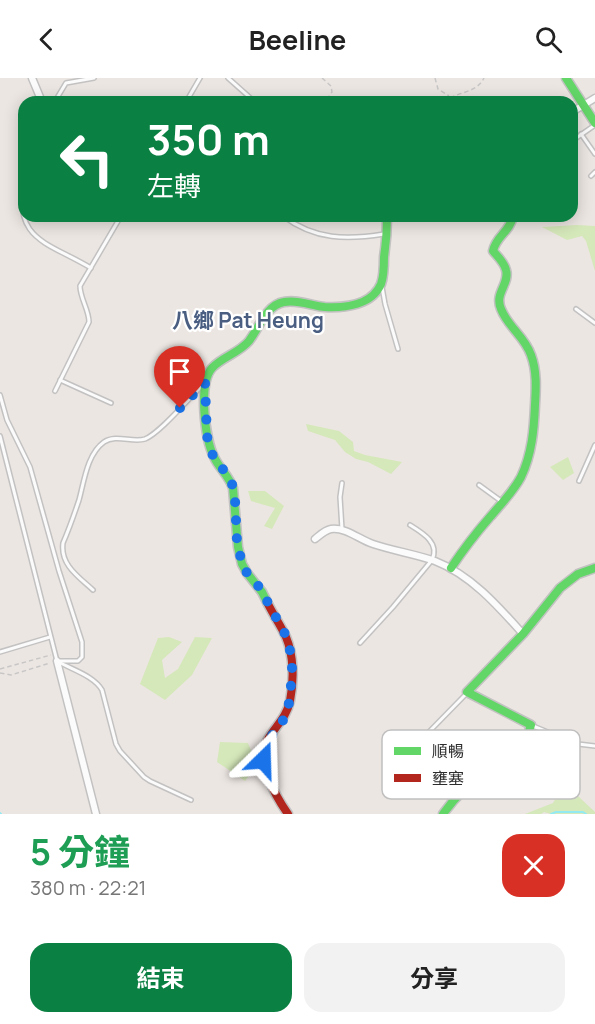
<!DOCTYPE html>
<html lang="zh-TW">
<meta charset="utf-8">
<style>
:root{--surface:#fff;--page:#f2f2f2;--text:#222;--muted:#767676;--accent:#0b8043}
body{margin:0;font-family:Manrope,"Noto Sans TC",sans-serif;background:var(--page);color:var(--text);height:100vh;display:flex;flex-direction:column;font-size:22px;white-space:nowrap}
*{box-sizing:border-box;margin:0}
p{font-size:20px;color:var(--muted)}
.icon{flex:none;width:33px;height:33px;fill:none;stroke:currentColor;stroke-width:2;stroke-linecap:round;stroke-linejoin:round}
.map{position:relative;height:736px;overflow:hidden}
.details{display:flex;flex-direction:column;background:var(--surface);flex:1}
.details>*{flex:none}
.hud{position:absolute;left:18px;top:18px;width:560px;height:126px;border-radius:18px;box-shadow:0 3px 15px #0003;background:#0b8043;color:#fff;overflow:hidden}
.pin{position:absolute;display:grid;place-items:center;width:51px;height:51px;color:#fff;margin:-62px -26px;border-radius:50% 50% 50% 0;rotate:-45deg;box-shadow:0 0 6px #0007}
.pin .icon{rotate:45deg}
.me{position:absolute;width:66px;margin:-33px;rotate:22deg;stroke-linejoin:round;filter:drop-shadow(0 0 4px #0008)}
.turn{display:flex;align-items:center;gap:21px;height:126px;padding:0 30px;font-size:27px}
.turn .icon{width:78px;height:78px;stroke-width:2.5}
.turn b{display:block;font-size:42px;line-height:51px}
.round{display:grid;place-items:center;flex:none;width:63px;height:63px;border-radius:18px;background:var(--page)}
.summary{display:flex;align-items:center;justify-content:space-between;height:102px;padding:0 30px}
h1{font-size:36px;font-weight:700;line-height:45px;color:#1e9e55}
.primary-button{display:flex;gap:12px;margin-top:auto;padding:12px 30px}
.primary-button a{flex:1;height:69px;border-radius:18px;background:var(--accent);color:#fff;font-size:24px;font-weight:700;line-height:69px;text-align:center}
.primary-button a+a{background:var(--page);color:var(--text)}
header{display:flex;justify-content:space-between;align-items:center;height:78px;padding:0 30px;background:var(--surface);font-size:27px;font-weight:700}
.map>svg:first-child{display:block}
.green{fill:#d5e8ba}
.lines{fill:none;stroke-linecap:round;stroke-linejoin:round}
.stream{stroke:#93eaf1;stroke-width:2}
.lane-casing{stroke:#c3c2c2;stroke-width:6}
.street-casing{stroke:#c3c2c2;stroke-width:9}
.fast-casing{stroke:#c3c2c2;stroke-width:11}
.jam-casing{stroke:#c3c2c2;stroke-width:11}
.path{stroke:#c8c7c7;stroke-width:1.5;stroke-dasharray:4.5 3;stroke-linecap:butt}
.lane{stroke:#fcfbfb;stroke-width:3}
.street{stroke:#fcfbfb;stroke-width:6}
.fast{stroke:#63d668;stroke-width:8}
.jam{stroke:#b3261e;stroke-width:8}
.route{stroke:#1a73e8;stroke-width:10;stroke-dasharray:0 18}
.labels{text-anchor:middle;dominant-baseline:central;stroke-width:4.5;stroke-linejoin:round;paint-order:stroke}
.district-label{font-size:21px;font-weight:bold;fill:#4a5e82;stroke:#fff}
.key{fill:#fff;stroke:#c0c0c0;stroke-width:1.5}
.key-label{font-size:16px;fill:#2d2d2d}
</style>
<header><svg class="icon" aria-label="back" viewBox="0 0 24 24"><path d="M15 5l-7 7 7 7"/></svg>Beeline<svg class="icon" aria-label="search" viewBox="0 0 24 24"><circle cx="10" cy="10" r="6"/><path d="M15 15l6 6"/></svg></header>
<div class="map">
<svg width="595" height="736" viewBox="0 0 595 736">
<rect width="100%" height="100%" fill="#ece6e2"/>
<!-- green -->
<g class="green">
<path d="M 577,147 L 595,148 L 595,193 L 586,163 L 582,158 L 567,162 L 542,149 Z"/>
<path d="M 306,346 L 339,353 L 353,364 L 354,373 L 365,377 L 402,384 L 391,396 L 368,384 L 356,381 L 345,374 L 335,362 L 308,353 Z"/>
<path d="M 568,379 L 574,395 L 563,402 L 550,389 Z"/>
<path d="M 248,413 L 265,413 L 284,428 L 272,451 L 264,448 L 275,430 L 251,423 Z"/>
<path d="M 169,559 L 182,564 L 162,582 L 165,600 L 178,591 L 195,559 L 212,560 L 192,597 L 165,622 L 140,606 L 158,560 Z"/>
<path d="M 220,664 L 248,665 L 257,687 L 245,703 L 217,684 Z"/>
<path d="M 571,684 L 578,718 L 595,734 L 595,736 L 551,736 L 544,734 L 541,736 L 525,736 L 553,725 L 560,713 L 564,687 Z"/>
</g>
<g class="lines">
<!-- stream -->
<g class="stream">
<path d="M 0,735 L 1,736"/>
<path d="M 551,736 L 556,734 L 583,734 L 586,736"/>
</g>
<defs>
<g id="lane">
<path d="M 228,0 L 255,24"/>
<path d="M 52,24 L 57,20 L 66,5 L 94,0"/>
<path d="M 186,24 L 200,0"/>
<path d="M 581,56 L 595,76"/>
<path d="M 572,63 L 595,47"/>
<path d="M 24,98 C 12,163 46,163 91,190"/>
<path d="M 591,98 L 595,94"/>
<path d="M 283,138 C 315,162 347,162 384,156"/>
<path d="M 382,209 L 385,226 L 398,271"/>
<path d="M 576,231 L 595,245"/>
<path d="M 60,302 L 111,325"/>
<path d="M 55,313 L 89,244 C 89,232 80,220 80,208 L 121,138"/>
<path d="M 0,317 L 7,342 L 30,389 L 59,493 L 82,564 L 82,579 L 78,583 L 59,583"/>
<path d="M 0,358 L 57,583"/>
<path d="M 579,403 L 595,367"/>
<path d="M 342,405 L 340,419 L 342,451"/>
<path d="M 479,407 L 501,423"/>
<path d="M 93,512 C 79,499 60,487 63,465 C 69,451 74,437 79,422 C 84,404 87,376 104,364 C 116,356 133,365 145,361 C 160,355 189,320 202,308"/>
<path d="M 360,565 L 393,529 L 432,482 C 440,465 423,455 410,447"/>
<path d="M 0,574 L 50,559"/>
<path d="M 59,584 C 73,592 94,598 102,612 L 116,666 L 120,673 L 144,699 L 150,703 L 191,722"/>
<path d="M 533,648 L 569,663 L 578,666 L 595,668"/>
<path d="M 423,660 L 466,616"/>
</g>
<g id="street">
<path d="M 32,0 L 42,24"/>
<path d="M 572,34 L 595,20"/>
<path d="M 315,461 C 320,457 325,452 331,451 C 346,449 360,462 373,466 C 394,473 415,476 435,483 C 471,497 498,528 523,556"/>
<path d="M 57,583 L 96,736"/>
</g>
<g id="fast">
<path d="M 566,0 L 595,45"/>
<path d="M 451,490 C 463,472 476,455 490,439 C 501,426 513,414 521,399 C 532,376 534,351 535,327 C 536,310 537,293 531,277 C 525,259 508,249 501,231 C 494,215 510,206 506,192 C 504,184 498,179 493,173 C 496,158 510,154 513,138"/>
<path d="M 268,526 L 262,514 L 247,495 L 242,486 L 238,469 L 233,410 C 229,398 219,390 214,379 C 205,361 198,306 212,290 C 222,279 239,275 249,263 C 259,250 266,227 284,224 C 298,221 312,228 325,229 C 345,230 372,227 381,206 C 384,198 384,188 384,179 C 386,166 387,152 387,138"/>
<path d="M 443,736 C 453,722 464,709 480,700 C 492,694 508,692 517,682 C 525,672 527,659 531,647 L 467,614 L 523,556 L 560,510 L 578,496 L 595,490"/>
</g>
<path id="jam" d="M 268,526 C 274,538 281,548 286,559 C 294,578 294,603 290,623 C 286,641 275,648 267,663 C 256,684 276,719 288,736"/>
</defs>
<!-- lane casing -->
<use href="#lane" class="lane-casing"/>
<!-- street casing -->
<use href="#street" class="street-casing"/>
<!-- fast casing -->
<use href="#fast" class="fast-casing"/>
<!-- jam casing -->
<use href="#jam" class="jam-casing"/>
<!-- path -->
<g class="path">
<path d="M 322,0 L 331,8 L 332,14 L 325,24"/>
<path d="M 435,0 L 438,11 L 449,18"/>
<path d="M 444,24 C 457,13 476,16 484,0"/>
<path d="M 0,591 L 51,577"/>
<path d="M 0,595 L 11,597 L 50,585"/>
</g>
<!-- lane -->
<use href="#lane" class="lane"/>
<!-- street -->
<use href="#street" class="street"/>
<!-- fast -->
<use href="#fast" class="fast"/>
<!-- jam -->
<use href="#jam" class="jam"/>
</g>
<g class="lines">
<!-- route -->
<path class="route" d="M 180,330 L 205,305 L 207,358 L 210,371 L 215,382 L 227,396 L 232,406 L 235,421 L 237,464 L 243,490 L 260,510 L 285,556 L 292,579 L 292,591 L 290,622 L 284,641 L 265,667 L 263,682"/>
</g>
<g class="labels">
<!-- district labels -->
<g class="district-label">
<text x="248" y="242">八鄉 Pat Heung</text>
</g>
</g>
<!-- legend -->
<rect x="382" y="652" width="198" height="69" rx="9" class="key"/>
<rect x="394" y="669" width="27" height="8" fill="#63d668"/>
<rect x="394" y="696" width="27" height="8" fill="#b3261e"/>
<g class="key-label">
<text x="432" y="679">順暢</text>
<text x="432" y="706">壅塞</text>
</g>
</svg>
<div class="pin" style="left:180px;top:330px;background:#d93025"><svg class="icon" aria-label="arrive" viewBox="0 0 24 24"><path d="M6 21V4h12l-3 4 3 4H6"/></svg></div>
<svg class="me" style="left:263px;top:682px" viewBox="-20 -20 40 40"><path d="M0-17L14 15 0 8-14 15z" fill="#1a73e8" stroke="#fff" stroke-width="4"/></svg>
<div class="hud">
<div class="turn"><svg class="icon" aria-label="left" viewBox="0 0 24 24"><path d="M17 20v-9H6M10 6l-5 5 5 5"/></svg><div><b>350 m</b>左轉</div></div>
</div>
</div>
<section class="details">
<div class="summary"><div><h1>5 分鐘</h1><p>380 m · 22:21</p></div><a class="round" style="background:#d93025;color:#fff"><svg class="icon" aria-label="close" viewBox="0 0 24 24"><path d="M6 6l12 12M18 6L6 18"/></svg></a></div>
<div class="primary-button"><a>結束</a><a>分享</a></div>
</section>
